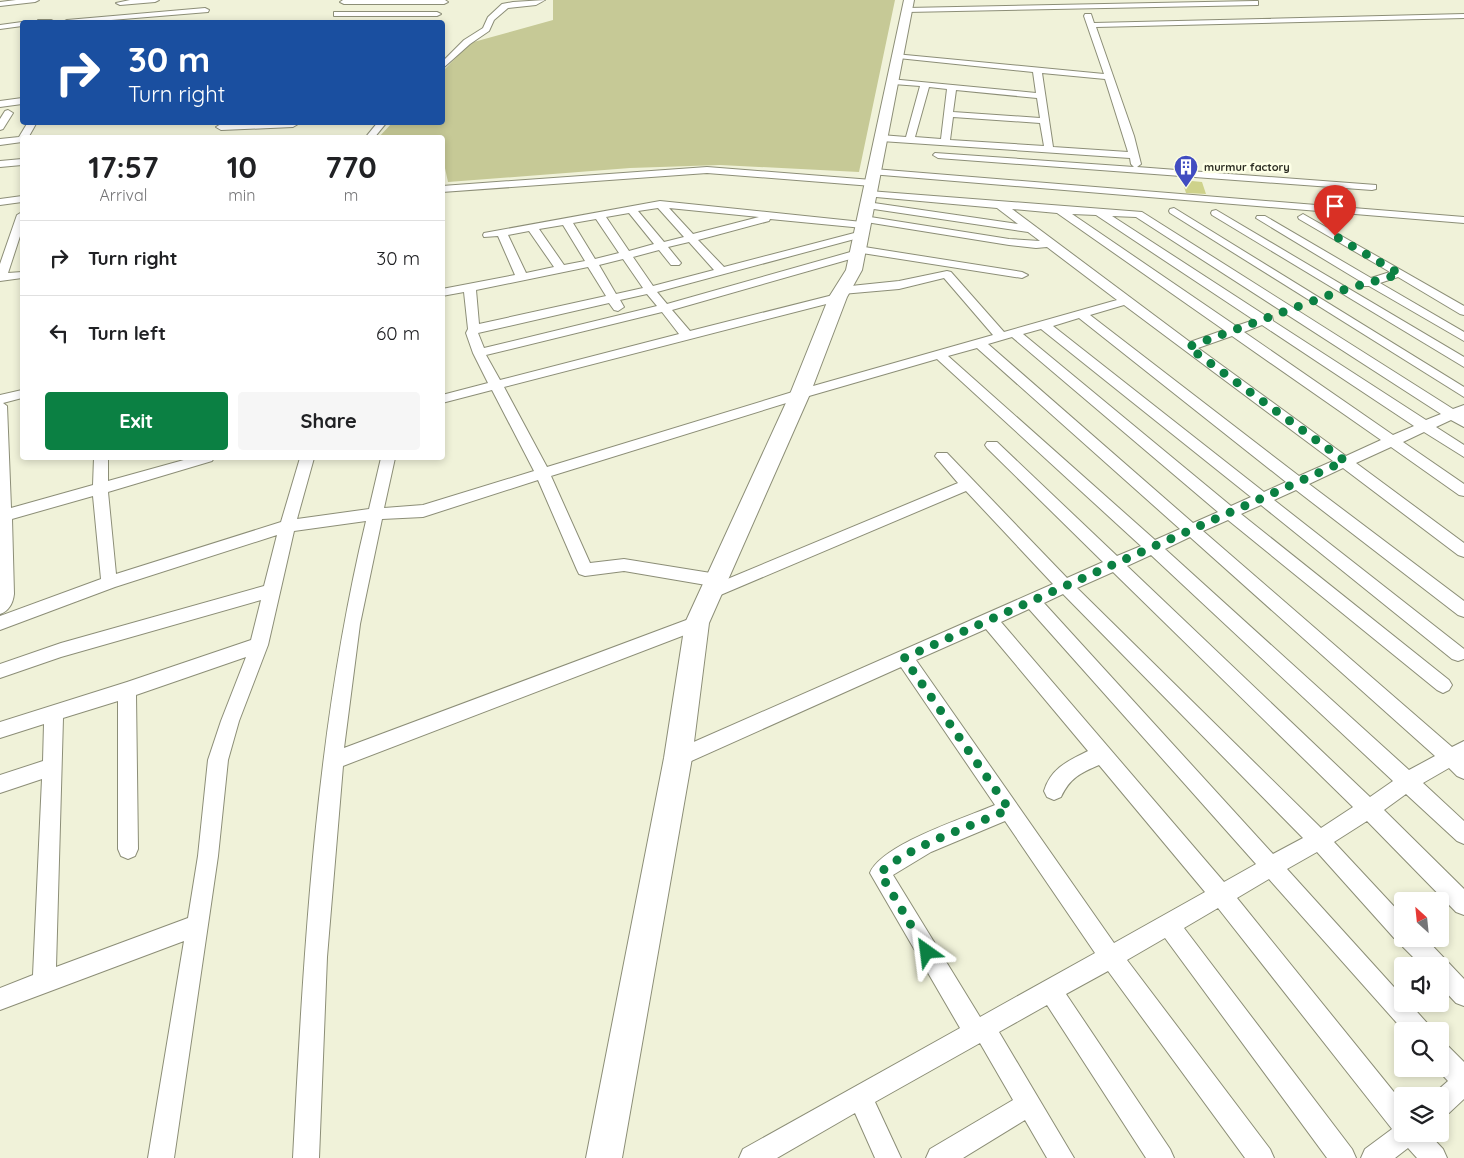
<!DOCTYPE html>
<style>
:root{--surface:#fff;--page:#f6f6f6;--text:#202124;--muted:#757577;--line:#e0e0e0;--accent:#0b8043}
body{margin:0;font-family:Quicksand,sans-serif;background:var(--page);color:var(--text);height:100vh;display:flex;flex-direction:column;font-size:19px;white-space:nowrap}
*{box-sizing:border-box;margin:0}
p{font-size:16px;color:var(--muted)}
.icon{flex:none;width:28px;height:28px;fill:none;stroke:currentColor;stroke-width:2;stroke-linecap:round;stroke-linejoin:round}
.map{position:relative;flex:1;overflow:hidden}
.panel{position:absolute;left:20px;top:135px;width:425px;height:325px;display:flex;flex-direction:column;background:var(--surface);border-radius:5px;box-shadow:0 2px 8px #0003}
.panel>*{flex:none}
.banner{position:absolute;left:20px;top:20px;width:425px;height:105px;border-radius:5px;box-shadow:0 2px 8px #0003;background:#1a4fa0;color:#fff;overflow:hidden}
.needle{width:32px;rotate:333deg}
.controls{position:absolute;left:1394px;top:892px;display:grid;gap:10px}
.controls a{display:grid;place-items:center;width:55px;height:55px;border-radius:5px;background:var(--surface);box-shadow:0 2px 8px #0003;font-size:25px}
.pin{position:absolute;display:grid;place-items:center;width:42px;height:42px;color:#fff;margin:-51px -21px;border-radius:50% 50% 50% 0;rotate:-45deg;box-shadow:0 0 5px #0007}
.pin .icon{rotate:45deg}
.me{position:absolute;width:55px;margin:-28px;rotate:329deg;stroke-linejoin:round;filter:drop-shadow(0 0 4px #0008)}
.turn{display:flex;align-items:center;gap:18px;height:105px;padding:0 25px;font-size:22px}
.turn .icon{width:65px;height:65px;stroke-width:2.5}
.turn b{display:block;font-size:35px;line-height:42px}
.eta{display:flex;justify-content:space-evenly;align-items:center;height:85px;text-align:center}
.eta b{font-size:30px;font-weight:800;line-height:35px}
.primary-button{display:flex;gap:10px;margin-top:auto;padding:10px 25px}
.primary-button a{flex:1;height:58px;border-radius:5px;background:var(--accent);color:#fff;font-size:20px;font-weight:800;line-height:58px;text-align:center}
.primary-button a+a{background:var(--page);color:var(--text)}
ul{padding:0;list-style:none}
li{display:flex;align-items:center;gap:15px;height:75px;padding:0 25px;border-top:1px solid var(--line)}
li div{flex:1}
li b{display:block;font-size:19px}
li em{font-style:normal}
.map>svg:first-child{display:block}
.green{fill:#c6c996}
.building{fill:#ced28b}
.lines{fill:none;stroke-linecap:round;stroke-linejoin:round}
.street-casing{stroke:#8c8e77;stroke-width:2}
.secondary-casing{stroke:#8c8e77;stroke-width:2}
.street{fill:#fff;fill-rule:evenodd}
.secondary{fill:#fff;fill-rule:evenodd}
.route{stroke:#0b8043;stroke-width:9;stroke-dasharray:0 16.2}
.labels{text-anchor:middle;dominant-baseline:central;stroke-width:5;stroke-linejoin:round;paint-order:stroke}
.far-poi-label{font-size:11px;font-weight:bold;fill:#2b2c22;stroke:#fdffe6;text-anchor:start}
</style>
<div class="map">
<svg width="1464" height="1158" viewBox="0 0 1464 1158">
<rect width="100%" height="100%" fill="#f0f2d9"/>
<!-- green -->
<path class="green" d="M 553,0 L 895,0 L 859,172 L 720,165 L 630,168 L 448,182 L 443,159 L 442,138 L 378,138 L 392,123 L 442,122 L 443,71 L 470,43 L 553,20 Z"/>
<!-- building -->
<path class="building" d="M 1182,180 L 1202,182 L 1206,194 L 1186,193 Z"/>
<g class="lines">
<defs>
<g id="street">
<path d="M 16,0 L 39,0 L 35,2 L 0,6 L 0,2 Z"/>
<path d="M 130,0 L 159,0 L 155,2 L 120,5 L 116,3 Z"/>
<path d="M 343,0 L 445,0 L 448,2 L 444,4 L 344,4 L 340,2 Z"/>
<path d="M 545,0 L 536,5 L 508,8 L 494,20 L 489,31 L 470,44 L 442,69 L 442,62 L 464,40 L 483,28 L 488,17 L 502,4 L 513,2 Z"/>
<path d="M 1255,1 L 1258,1 L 1258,5 L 907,12 L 903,10 L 907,8 Z"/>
<path d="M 205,8 L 209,10 L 208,12 L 87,22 L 63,22 L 67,20 Z"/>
<path d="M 334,12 L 437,12 L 441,14 L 437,16 L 334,16 Z"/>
<path d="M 1085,14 L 1091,14 L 1094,23 L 1464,14 L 1464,18 L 1096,27 L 1134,136 L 1141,164 L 1137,167 L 1376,185 L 1376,189 L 1372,190 L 938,158 L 933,155 L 935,153 L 1134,167 L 1131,164 L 1130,158 L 881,141 L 876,138 L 881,135 L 906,137 L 920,86 L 893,84 L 889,81 L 890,79 L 1036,93 L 1033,72 L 898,58 L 895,58 L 895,54 L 1104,74 L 1084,16 ZM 1042,73 L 1105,79 L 1128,152 L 1053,147 ZM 929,87 L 947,89 L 941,139 L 915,137 ZM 956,90 L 1037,98 L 1040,118 L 953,112 ZM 953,117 L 1040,123 L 1044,146 L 950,140 Z"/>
<path d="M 38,20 L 51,20 L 55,22 L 38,22 Z"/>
<path d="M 22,22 L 25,22 L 22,22 L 22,26 L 0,29 L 0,25 Z"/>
<path d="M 22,98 L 22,104 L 0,107 L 0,101 Z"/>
<path d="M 8,110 L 13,113 L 3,129 L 0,130 L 0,119 L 5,111 Z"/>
<path d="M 28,122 L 37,122 L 28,138 L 22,138 L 22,142 L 0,145 L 0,139 L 19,137 Z"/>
<path d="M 263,122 L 298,124 L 293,127 L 221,130 L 216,127 L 221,124 Z"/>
<path d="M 378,122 L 387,122 L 374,138 L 365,138 Z"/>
<path d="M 22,159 L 22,165 L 0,167 L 0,161 Z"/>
<path d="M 707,167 L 872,180 L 877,183 L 872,186 L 707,173 L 442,192 L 442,186 Z"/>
<path d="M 874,169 L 1464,217 L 1464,223 L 870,174 L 870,170 Z"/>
<path d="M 869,191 L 1142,212 L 1453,409 L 1464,405 L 1464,427 L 1451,420 L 1436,427 L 1464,445 L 1464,457 L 1424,432 L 1403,442 L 1464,484 L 1464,496 L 1459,495 L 1391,447 L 1356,463 L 1464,543 L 1464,557 L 1458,555 L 1343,468 L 1309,484 L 1464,601 L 1464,617 L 1458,615 L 1296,490 L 1274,500 L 1464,649 L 1464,659 L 1458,661 L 1452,659 L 1261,505 L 1241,514 L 1449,680 L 1452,685 L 1449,690 L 1443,693 L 1437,690 L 1228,520 L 1203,531 L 1452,747 L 1464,741 L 1464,779 L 1457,776 L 1449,768 L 1423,783 L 1464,821 L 1464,844 L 1457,841 L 1406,794 L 1384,810 L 1464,889 L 1464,915 L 1456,912 L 1367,821 L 1334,842 L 1402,915 L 1402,939 L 1426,939 L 1464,979 L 1464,1006 L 1456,1003 L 1440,986 L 1440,966 L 1422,966 L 1403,947 L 1401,940 L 1394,938 L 1317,852 L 1287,869 L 1402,996 L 1402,1004 L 1410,1004 L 1427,1023 L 1431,1031 L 1404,1031 L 1269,879 L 1237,898 L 1402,1102 L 1402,1134 L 1429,1134 L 1443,1149 L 1447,1158 L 1417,1158 L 1408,1148 L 1395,1158 L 1361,1158 L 1365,1149 L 1392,1129 L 1218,908 L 1184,928 L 1352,1149 L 1356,1158 L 1327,1158 L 1165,938 L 1127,960 L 1270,1149 L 1274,1158 L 1245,1158 L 1108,971 L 1066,994 L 1170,1149 L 1174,1158 L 1146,1158 L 1047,1005 L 999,1032 L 1074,1158 L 1047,1158 L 1025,1120 L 963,1158 L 926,1158 L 930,1149 L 1013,1100 L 980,1043 L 875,1102 L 901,1158 L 875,1158 L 855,1113 L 777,1158 L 739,1158 L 743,1149 L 960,1028 L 870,873 C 882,844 965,818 995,805 L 901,667 L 678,767 L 671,764 L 668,758 L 671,752 L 1053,584 L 966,491 L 711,599 L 705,598 L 703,593 L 705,588 L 712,586 L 624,571 L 585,576 L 579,574 L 577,570 L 538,480 L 423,517 L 382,519 L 360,624 L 344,748 L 697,616 L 703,618 L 705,623 L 703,628 L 343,766 L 327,957 L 319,1158 L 293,1158 C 304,945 316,729 366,521 L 294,531 L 268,645 L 239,721 L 228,760 L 218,856 L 174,1158 L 148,1158 L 184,941 L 0,1010 L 0,988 L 33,975 L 42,779 L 0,793 L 0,775 L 43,761 L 44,724 L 0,738 L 0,722 L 127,682 L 251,640 L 261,600 L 61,657 L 0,678 L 0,664 L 61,643 L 264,586 L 277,535 L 115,587 L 0,630 L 0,616 L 101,579 L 93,496 L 12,519 L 14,594 C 13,603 9,611 0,614 L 0,395 L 22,390 L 22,398 L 3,403 L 7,406 L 11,508 L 93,485 L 94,458 L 108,458 L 108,481 L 191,458 L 214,458 L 212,461 L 108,492 L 116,574 L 281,522 L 300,458 L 314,458 L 297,519 L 369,509 L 381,458 L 395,458 L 384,508 L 423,505 L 534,471 L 492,390 L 442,403 L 442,395 L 488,383 L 473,353 L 466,333 L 468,329 L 464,292 L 442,296 L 442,289 L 515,275 L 498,236 L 484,237 L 483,235 L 484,233 L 660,201 L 862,222 L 859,219 L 864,216 L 1009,239 L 1040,241 L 1028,232 L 867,208 L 862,205 L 867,202 L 1018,224 L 997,208 L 865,196 L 864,194 ZM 658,208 L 684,237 L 664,242 L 638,211 ZM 669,208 L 759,217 L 693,234 ZM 1012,209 L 1057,213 L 1224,330 L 1190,342 ZM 629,213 L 654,244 L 629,251 L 606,217 ZM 1072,214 L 1096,215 L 1254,320 L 1236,326 ZM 1112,216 L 1136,217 L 1441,414 L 1426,420 L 1273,321 L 1272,316 L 1266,316 ZM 596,219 L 619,253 L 595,259 L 573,223 ZM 770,219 L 863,228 L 868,225 L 866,222 L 1009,245 L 1036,248 L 1047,247 L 1117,300 L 1004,332 L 951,272 L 947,271 L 899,281 L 841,287 L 835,291 L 837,294 L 690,331 L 672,310 L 861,256 L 862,253 L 1022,278 L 1028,275 L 1022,272 L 858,246 L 852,249 L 854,251 L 667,304 L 657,292 L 866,236 L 867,234 L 862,231 L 724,267 L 698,240 L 769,221 ZM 563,225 L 585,261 L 564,265 L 539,229 ZM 529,231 L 554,267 L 526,273 L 508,235 ZM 689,242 L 714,270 L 653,286 L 633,257 L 659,250 L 671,265 L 679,265 L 681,263 L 668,247 ZM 623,259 L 643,288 L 616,294 L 599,265 ZM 588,267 L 606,296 L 479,324 L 476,290 ZM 944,278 L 993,335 L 799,390 L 547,467 L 504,387 L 842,300 L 844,297 L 842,294 L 899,289 ZM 647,294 L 657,306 L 484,348 L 478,333 L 609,303 L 614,310 L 618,311 L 624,307 L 620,300 ZM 1124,305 L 1333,461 L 1299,476 L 1090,315 ZM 662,312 L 679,334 L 500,380 L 486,355 ZM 1079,318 L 1286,482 L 1264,492 L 1053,326 ZM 1262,325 L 1414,426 L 1393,435 L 1244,332 ZM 1041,329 L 1251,497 L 1231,506 L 1023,334 ZM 1232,336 L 1381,440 L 1346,456 L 1198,348 ZM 1012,337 L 1218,512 L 1193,523 L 988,344 ZM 977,348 L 1180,529 L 1155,540 L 948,356 ZM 937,359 L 1141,546 L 1117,556 L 997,442 L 987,442 L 985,445 L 987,448 L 1103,562 L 1067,578 L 947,453 L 937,453 L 935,456 L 958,483 L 725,580 L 723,576 L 717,574 L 624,559 L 590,563 L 551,476 L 809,396 ZM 1190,537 L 1435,756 L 1409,770 L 1165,549 ZM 1151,555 L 1393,781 L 1370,797 L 1127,566 ZM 1113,572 L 1353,807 L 1321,828 L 1077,588 ZM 1063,594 L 1303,838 L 1273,854 L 1044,603 ZM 1029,609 L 1256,864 L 1224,882 L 1001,622 ZM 986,629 L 1088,751 C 1068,761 1051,768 1044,791 L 1047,797 L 1054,800 L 1061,797 C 1070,778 1080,773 1099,765 L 1205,892 L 1114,943 L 916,660 ZM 246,657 L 221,721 L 208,760 L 198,856 L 188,918 L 56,967 L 63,718 L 118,701 L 118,849 L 121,856 L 128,859 L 135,856 L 138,849 L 136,695 ZM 1005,821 L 1095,953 L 980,1017 L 893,875 L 931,852 Z"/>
<path d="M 22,196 L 22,202 L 0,205 L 0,199 Z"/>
<path d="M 1174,208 L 1464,387 L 1464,397 L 1170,213 L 1169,211 L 1170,209 Z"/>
<path d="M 1216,210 L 1464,357 L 1464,367 L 1212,215 L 1211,213 L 1212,211 Z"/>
<path d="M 22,212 L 22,230 L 8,273 L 22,272 L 22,278 L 0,281 L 0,264 L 17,215 Z"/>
<path d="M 1303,214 L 1464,306 L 1464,315 L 1460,314 L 1398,277 L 1380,283 L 1464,332 L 1464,341 L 1369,286 L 1359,286 L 1357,284 L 1360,281 L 1256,218 L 1257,216 L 1265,216 L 1371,278 L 1390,272 L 1299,219 L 1298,217 Z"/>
<path d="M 1440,1042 L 1448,1046 L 1464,1062 L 1464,1099 L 1449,1113 L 1440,1116 L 1440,1096 L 1431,1096 L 1448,1081 L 1437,1069 L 1440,1069 Z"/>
</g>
<path id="secondary" d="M 904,0 L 914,0 L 862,270 L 847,297 L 810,394 L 709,623 L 692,758 L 622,1158 L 586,1158 L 664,758 L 685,623 L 790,394 L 829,297 L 846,270 Z"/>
</defs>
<!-- street casing -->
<use href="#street" class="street-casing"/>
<!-- secondary casing -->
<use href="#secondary" class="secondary-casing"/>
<!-- street -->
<use href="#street" class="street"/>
<!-- secondary -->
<use href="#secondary" class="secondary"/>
</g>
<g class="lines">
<!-- route -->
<path class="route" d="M 927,952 L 880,873 C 912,844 969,828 1009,809 L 904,658 L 1345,461 L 1188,347 L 1343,290 L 1400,274 L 1335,236"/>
</g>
<!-- icons -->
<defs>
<symbol id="building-pin" viewBox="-11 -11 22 30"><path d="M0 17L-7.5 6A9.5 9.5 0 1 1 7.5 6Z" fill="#414dc1" stroke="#fdffe6"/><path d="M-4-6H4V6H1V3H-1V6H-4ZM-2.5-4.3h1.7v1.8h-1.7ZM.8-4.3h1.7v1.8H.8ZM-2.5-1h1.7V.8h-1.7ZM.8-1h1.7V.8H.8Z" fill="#fff"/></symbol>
</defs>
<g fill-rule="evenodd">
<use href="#building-pin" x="1172" y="153" width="28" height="38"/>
</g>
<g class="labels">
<!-- far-poi labels -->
<g class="far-poi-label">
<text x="1204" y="167">murmur factory</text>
</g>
</g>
</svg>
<div class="controls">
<a><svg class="needle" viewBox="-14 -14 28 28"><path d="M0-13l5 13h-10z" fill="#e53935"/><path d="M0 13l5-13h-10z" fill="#757577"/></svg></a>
<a><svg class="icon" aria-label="sound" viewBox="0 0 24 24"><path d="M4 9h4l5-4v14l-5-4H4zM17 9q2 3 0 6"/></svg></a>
<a><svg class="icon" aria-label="search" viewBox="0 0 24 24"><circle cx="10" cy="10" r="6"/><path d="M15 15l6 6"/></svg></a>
<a><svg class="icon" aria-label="layers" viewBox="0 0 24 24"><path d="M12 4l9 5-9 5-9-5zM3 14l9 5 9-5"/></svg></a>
</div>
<div class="pin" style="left:1335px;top:236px;background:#d93025"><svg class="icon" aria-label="arrive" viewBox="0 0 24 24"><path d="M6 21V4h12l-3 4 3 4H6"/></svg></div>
<svg class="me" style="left:927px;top:952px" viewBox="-20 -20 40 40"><path d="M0-17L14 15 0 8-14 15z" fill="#0b8043" stroke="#fff" stroke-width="4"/></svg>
<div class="banner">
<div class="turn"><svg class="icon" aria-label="right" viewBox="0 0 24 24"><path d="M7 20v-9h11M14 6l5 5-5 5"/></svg><div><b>30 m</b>Turn right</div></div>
</div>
<section class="panel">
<div class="eta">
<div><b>17:57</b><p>Arrival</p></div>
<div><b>10</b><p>min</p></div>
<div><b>770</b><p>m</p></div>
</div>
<ul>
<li><svg class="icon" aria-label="right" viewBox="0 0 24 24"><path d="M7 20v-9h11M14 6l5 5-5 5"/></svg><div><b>Turn right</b></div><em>30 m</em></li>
<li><svg class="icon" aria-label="left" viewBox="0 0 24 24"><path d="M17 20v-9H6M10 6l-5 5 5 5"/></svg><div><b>Turn left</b></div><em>60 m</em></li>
</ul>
<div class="primary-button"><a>Exit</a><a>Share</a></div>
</section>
</div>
